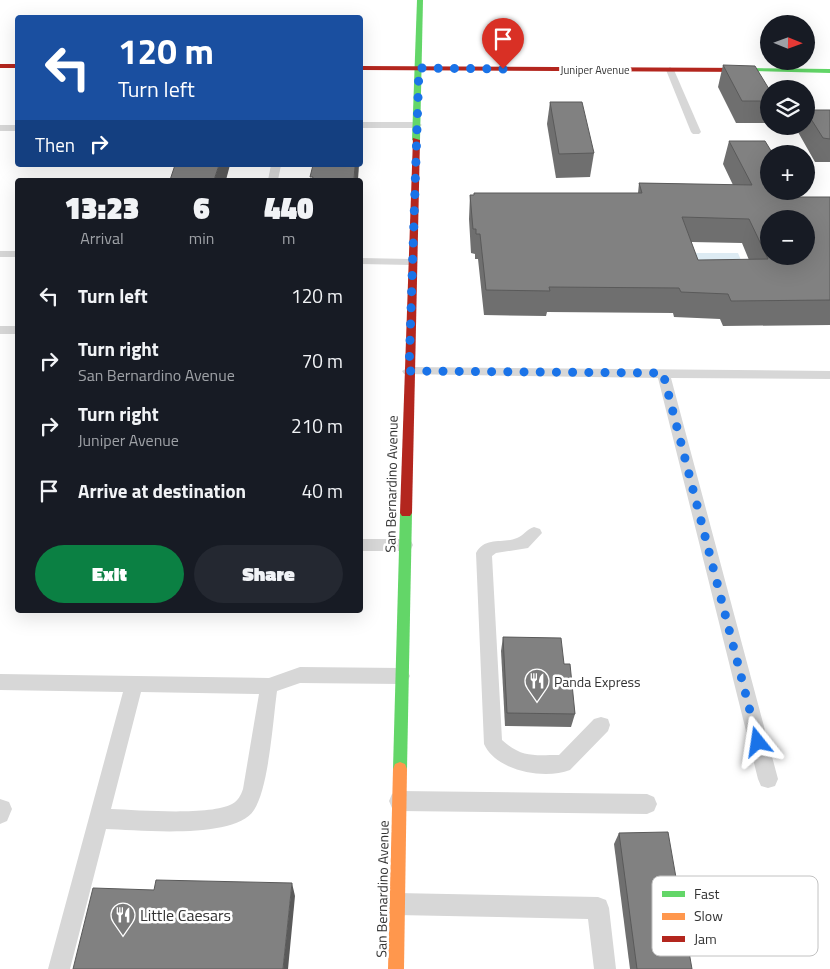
<!DOCTYPE html>
<meta charset="utf-8">
<style>
:root{--surface:#171b24;--page:#242831;--text:#f1f3f6;--muted:#9ea1a6;--accent:#0b8043}
body{margin:0;font-family:"Titillium Web",sans-serif;background:var(--page);color:var(--text);height:100vh;display:flex;flex-direction:column;font-size:19px;white-space:nowrap}
*{box-sizing:border-box;margin:0}
p{font-size:16px;color:var(--muted)}
.icon{flex:none;width:28px;height:28px;fill:none;stroke:currentColor;stroke-width:2;stroke-linecap:round;stroke-linejoin:round}
.map{position:relative;flex:1;overflow:hidden}
.sheet{position:absolute;left:15px;top:178px;width:348px;height:435px;display:flex;flex-direction:column;background:var(--surface);border-radius:5px;box-shadow:0 5px 20px #0002}
.sheet>*{flex:none}
.top-card{position:absolute;left:15px;top:15px;width:348px;height:152px;border-radius:5px;box-shadow:0 5px 20px #0002;background:#1a4fa0;color:#fff;overflow:hidden}
.needle{width:32px;rotate:91deg}
.controls{position:absolute;left:760px;top:15px;display:grid;gap:10px}
.controls a{display:grid;place-items:center;width:55px;height:55px;border-radius:50%;background:var(--surface);box-shadow:0 5px 20px #0002;font-size:25px}
.pin{position:absolute;display:grid;place-items:center;width:42px;height:42px;color:#fff;margin:-51px -21px;border-radius:50% 50% 50% 0;rotate:-45deg;box-shadow:0 0 5px #0007}
.pin .icon{rotate:45deg}
.me{position:absolute;width:55px;margin:-28px;rotate:345deg;stroke-linejoin:round;filter:drop-shadow(0 0 4px #0008)}
.turn{display:flex;align-items:center;gap:18px;height:105px;padding:0 20px;font-size:22px}
.turn .icon{width:65px;height:65px;stroke-width:2.5}
.turn b{display:block;font-size:35px;line-height:42px}
.then{display:flex;align-items:center;height:48px;padding:0 20px;background:#0003;gap:10px;font-size:19px}
.eta{display:flex;justify-content:space-evenly;align-items:center;height:85px;text-align:center}
.eta b{font-size:30px;font-weight:800;line-height:35px}
.cta{display:flex;gap:10px;margin-top:auto;padding:10px 20px}
.cta a{flex:1;height:58px;border-radius:30px;background:var(--accent);color:#fff;font-size:20px;font-weight:800;line-height:58px;text-align:center}
.cta a+a{background:var(--page);color:var(--text)}
ul{padding:0;list-style:none}
li{display:flex;align-items:center;gap:15px;height:65px;padding:0 20px}
li div{flex:1}
li b{display:block;font-size:19px}
li em{font-style:normal}
.map>svg:first-child{display:block}
.water{fill:#ddebf3}
.lines{fill:none;stroke-linecap:round;stroke-linejoin:round}
.lane{fill:#d7d7d7;fill-rule:evenodd}
.fast{fill:#63d668;fill-rule:evenodd}
.slow{fill:#ff974d;fill-rule:evenodd}
.jam{fill:#b3261e;fill-rule:evenodd}
.wall{fill:#6f6f6f;fill-rule:evenodd}
.shaded-wall{fill:#5a5a5a}
.building{fill:#818181;stroke:#5a5a5a;fill-rule:evenodd}
.route{stroke:#1a73e8;stroke-width:9;stroke-dasharray:0 16.2}
.labels{text-anchor:middle;dominant-baseline:central;stroke-width:5;stroke-linejoin:round;paint-order:stroke}
.far-street-label{font-size:11px;fill:#333;stroke:#fff}
.street-label{font-size:14px;fill:#333;stroke:#fff}
.poi-label{font-size:14px;fill:#333;stroke:#fff;text-anchor:start}
.near-poi-label{font-size:16px;fill:#333;stroke:#fff;text-anchor:start}
.key{fill:#fff;stroke:#c2c2c2;stroke-width:1}
.key-label{font-size:14px;fill:#333}
</style>
<div class="map">
<svg width="830" height="969" viewBox="0 0 830 969">
<rect width="100%" height="100%" fill="#fff"/>
<!-- water -->
<path class="water" d="M 694,253 L 738,253 L 743,265 L 699,265 Z"/>
<g class="lines">
<!-- lane -->
<g class="lane">
<path d="M 670,67 L 674,70 L 701,132 L 699,134 L 693,134 L 691,132 L 666,70 Z"/>
<path d="M 360,122 L 417,122 L 422,125 L 417,128 L 360,128 Z"/>
<rect x="0" y="125" width="18" height="6"/>
<path d="M 271,165 L 281,165 L 278,180 L 268,180 Z"/>
<rect x="0" y="251" width="18" height="6"/>
<path d="M 360,258 L 412,259 L 418,262 L 412,265 L 360,264 Z"/>
<rect x="0" y="326" width="18" height="8"/>
<path d="M 409,367 L 830,371 L 830,379 L 671,378 L 778,779 L 775,786 L 768,788 L 761,786 L 758,779 L 658,378 L 404,374 L 402,371 Z"/>
<path d="M 534,527 L 540,529 L 542,533 L 528,548 L 496,553 L 492,556 L 502,740 C 522,758 533,755 559,755 L 594,719 L 601,717 L 608,719 L 610,725 L 608,731 L 570,770 C 544,780 496,771 484,744 L 476,553 C 485,536 503,544 517,538 C 523,536 527,529 534,527 Z"/>
<path d="M 360,539 L 405,539 L 411,541 L 413,545 L 411,549 L 405,551 L 360,551 Z"/>
<path d="M 300,667 L 401,668 L 407,670 L 410,676 L 407,682 L 401,684 L 300,683 L 277,691 C 273,720 269,787 254,810 C 235,840 139,830 106,829 L 70,969 L 48,969 L 123,692 L 0,690 L 0,674 L 269,678 ZM 141,692 L 259,694 L 243,789 C 241,795 238,801 232,804 C 210,816 138,810 111,809 Z"/>
<path d="M 399,791 L 647,794 L 654,797 L 657,804 L 654,811 L 647,814 L 399,811 L 392,808 L 389,801 L 392,794 Z"/>
<path d="M 0,799 L 9,802 L 12,809 L 7,821 L 0,824 Z"/>
<path d="M 397,893 L 598,897 L 606,900 L 609,908 L 616,969 L 594,969 L 588,919 L 397,915 L 389,912 L 386,904 L 389,896 Z"/>
</g>
<!-- fast -->
<g class="fast">
<path d="M 417,0 L 423,0 L 420,140 L 416,142 L 412,140 Z"/>
<path d="M 751,68 L 830,69 L 830,73 L 749,71 L 748,70 Z"/>
<path d="M 406,509 L 410,510 L 412,513 L 407,769 L 405,774 L 400,776 L 395,774 L 393,769 L 400,513 L 402,510 Z"/>
</g>
<!-- slow -->
<path class="slow" d="M 400,762 L 405,764 L 407,769 L 404,969 L 388,969 L 393,769 L 395,764 Z"/>
<!-- jam -->
<g class="jam">
<rect x="0" y="64" width="18" height="4"/>
<path d="M 360,66 L 751,68 L 754,70 L 751,72 L 360,70 Z"/>
<path d="M 413,138 L 420,140 L 412,513 L 410,516 L 402,516 L 400,513 Z"/>
</g>
</g>
<!-- wall -->
<g class="wall">
<path d="M 723,65 L 769,89 L 769,123 L 736,123 L 718,87 Z"/>
<path d="M 550,102 L 594,153 L 590,177 L 556,178 L 547,124 Z"/>
<path d="M 806,110 L 830,110 L 830,162 L 815,162 L 798,132 L 800,126 L 806,126 Z"/>
<path d="M 729,141 L 797,197 L 830,197 L 830,325 L 723,326 L 720,319 L 674,317 L 673,313 L 547,312 L 546,316 L 484,315 L 478,259 L 475,259 L 475,254 L 471,253 L 469,219 L 470,195 L 638,193 L 639,183 L 733,185 L 723,164 ZM 691,242 L 742,243 L 749,260 L 698,260 Z"/>
<path d="M 503,637 L 564,664 L 575,714 L 571,727 L 505,726 L 501,651 Z"/>
<path d="M 619,833 L 692,969 L 630,969 L 614,844 Z"/>
</g>
<!-- shaded-wall -->
<g class="shaded-wall">
<path d="M 362,107 L 363,130 L 360,158 L 360,125 Z"/>
<path d="M 219,165 L 230,165 L 226,180 L 214,180 Z"/>
<path d="M 355,165 L 359,165 L 358,180 L 354,180 Z"/>
<path d="M 292,883 L 295,896 L 288,969 L 283,969 Z"/>
</g>
<!-- building -->
<g class="building">
<path d="M 723,65 L 755,66 L 769,89 L 769,101 L 742,101 Z"/>
<path d="M 550,102 L 582,102 L 594,153 L 559,154 Z"/>
<path d="M 360,107 L 362,107 L 360,125 Z"/>
<path d="M 806,110 L 830,110 L 830,139 L 823,138 L 806,111 Z"/>
<path d="M 729,141 L 765,141 L 773,154 L 769,154 L 769,191 L 794,191 L 797,197 L 830,197 L 830,300 L 731,301 L 728,294 L 681,292 L 679,288 L 549,287 L 550,291 L 486,290 L 480,234 L 476,234 L 476,229 L 473,229 L 470,195 L 474,195 L 474,193 L 642,193 L 639,183 L 752,185 ZM 682,217 L 749,219 L 768,259 L 698,260 ZM 769,219 L 806,219 L 806,256 L 769,256 Z"/>
<path d="M 175,165 L 219,165 L 214,180 L 170,180 Z"/>
<path d="M 313,165 L 355,165 L 354,180 L 312,180 L 313,177 L 310,177 Z"/>
<path d="M 503,637 L 561,638 L 564,664 L 570,664 L 575,714 L 507,713 Z"/>
<path d="M 668,832 L 692,969 L 637,969 L 619,833 Z"/>
<path d="M 156,880 L 292,883 L 283,969 L 73,969 L 93,888 L 154,890 Z"/>
</g>
<g class="lines">
<!-- route -->
<path class="route" d="M 503,69 L 419,68 L 409,371 L 663,373 L 758,742"/>
</g>
<!-- icons -->
<defs>
<symbol id="restaurant-pin" viewBox="-11 -11 22 30"><path d="M0 17L-7.5 6A9.5 9.5 0 1 1 7.5 6Z" fill="#7a7a7a" stroke="#fff"/><path d="M-5-6h1v4h1v-4h1v4h1v-4h1v5L-1.5 .5V6h-2V.5L-5-1ZM5-6V6H3V1.5H1.5Q1.5-4 5-6Z" fill="#fff"/></symbol>
</defs>
<g fill-rule="evenodd">
<use href="#restaurant-pin" x="523" y="667" width="28" height="38"/>
<use href="#restaurant-pin" x="109" y="901" width="28" height="38"/>
</g>
<g class="labels">
<!-- far-street labels -->
<g class="far-street-label">
<text x="595" y="70">Juniper Avenue</text>
</g>
<!-- street labels -->
<g class="street-label">
<text transform="translate(391 484) rotate(-89)">San Bernardino Avenue</text>
<text transform="translate(382 889) rotate(-89)">San Bernardino Avenue</text>
</g>
<!-- poi labels -->
<g class="poi-label">
<text x="554" y="681">Panda Express</text>
</g>
<!-- near-poi labels -->
<g class="near-poi-label">
<text x="140" y="915">Little Caesars</text>
</g>
</g>
<!-- legend -->
<rect x="652" y="876" width="166" height="80" rx="8" class="key"/>
<rect x="662" y="891" width="23" height="6" fill="#63d668"/>
<rect x="662" y="913" width="23" height="7" fill="#ff974d"/>
<rect x="662" y="936" width="23" height="6" fill="#b3261e"/>
<g class="key-label">
<text x="694" y="899">Fast</text>
<text x="694" y="921">Slow</text>
<text x="694" y="944">Jam</text>
</g>
</svg>
<div class="controls">
<a><svg class="needle" viewBox="-14 -14 28 28"><path d="M0-13l5 13h-10z" fill="#e53935"/><path d="M0 13l5-13h-10z" fill="#9ea1a6"/></svg></a>
<a><svg class="icon" aria-label="layers" viewBox="0 0 24 24"><path d="M12 4l9 5-9 5-9-5zM3 14l9 5 9-5"/></svg></a>
<a>+</a>
<a>−</a>
</div>
<div class="pin" style="left:503px;top:69px;background:#d93025"><svg class="icon" aria-label="arrive" viewBox="0 0 24 24"><path d="M6 21V4h12l-3 4 3 4H6"/></svg></div>
<svg class="me" style="left:758px;top:742px" viewBox="-20 -20 40 40"><path d="M0-17L14 15 0 8-14 15z" fill="#1a73e8" stroke="#fff" stroke-width="4"/></svg>
<div class="top-card">
<div class="turn"><svg class="icon" aria-label="left" viewBox="0 0 24 24"><path d="M17 20v-9H6M10 6l-5 5 5 5"/></svg><div><b>120 m</b>Turn left</div></div>
<div class="then">Then<svg class="icon" aria-label="right" viewBox="0 0 24 24"><path d="M7 20v-9h11M14 6l5 5-5 5"/></svg></div>
</div>
<section class="sheet">
<div class="eta">
<div><b>13:23</b><p>Arrival</p></div>
<div><b>6</b><p>min</p></div>
<div><b>440</b><p>m</p></div>
</div>
<ul>
<li><svg class="icon" aria-label="left" viewBox="0 0 24 24"><path d="M17 20v-9H6M10 6l-5 5 5 5"/></svg><div><b>Turn left</b></div><em>120 m</em></li>
<li><svg class="icon" aria-label="right" viewBox="0 0 24 24"><path d="M7 20v-9h11M14 6l5 5-5 5"/></svg><div><b>Turn right</b><p>San Bernardino Avenue</p></div><em>70 m</em></li>
<li><svg class="icon" aria-label="right" viewBox="0 0 24 24"><path d="M7 20v-9h11M14 6l5 5-5 5"/></svg><div><b>Turn right</b><p>Juniper Avenue</p></div><em>210 m</em></li>
<li><svg class="icon" aria-label="arrive" viewBox="0 0 24 24"><path d="M6 21V4h12l-3 4 3 4H6"/></svg><div><b>Arrive at destination</b></div><em>40 m</em></li>
</ul>
<div class="cta"><a>Exit</a><a>Share</a></div>
</section>
</div>
